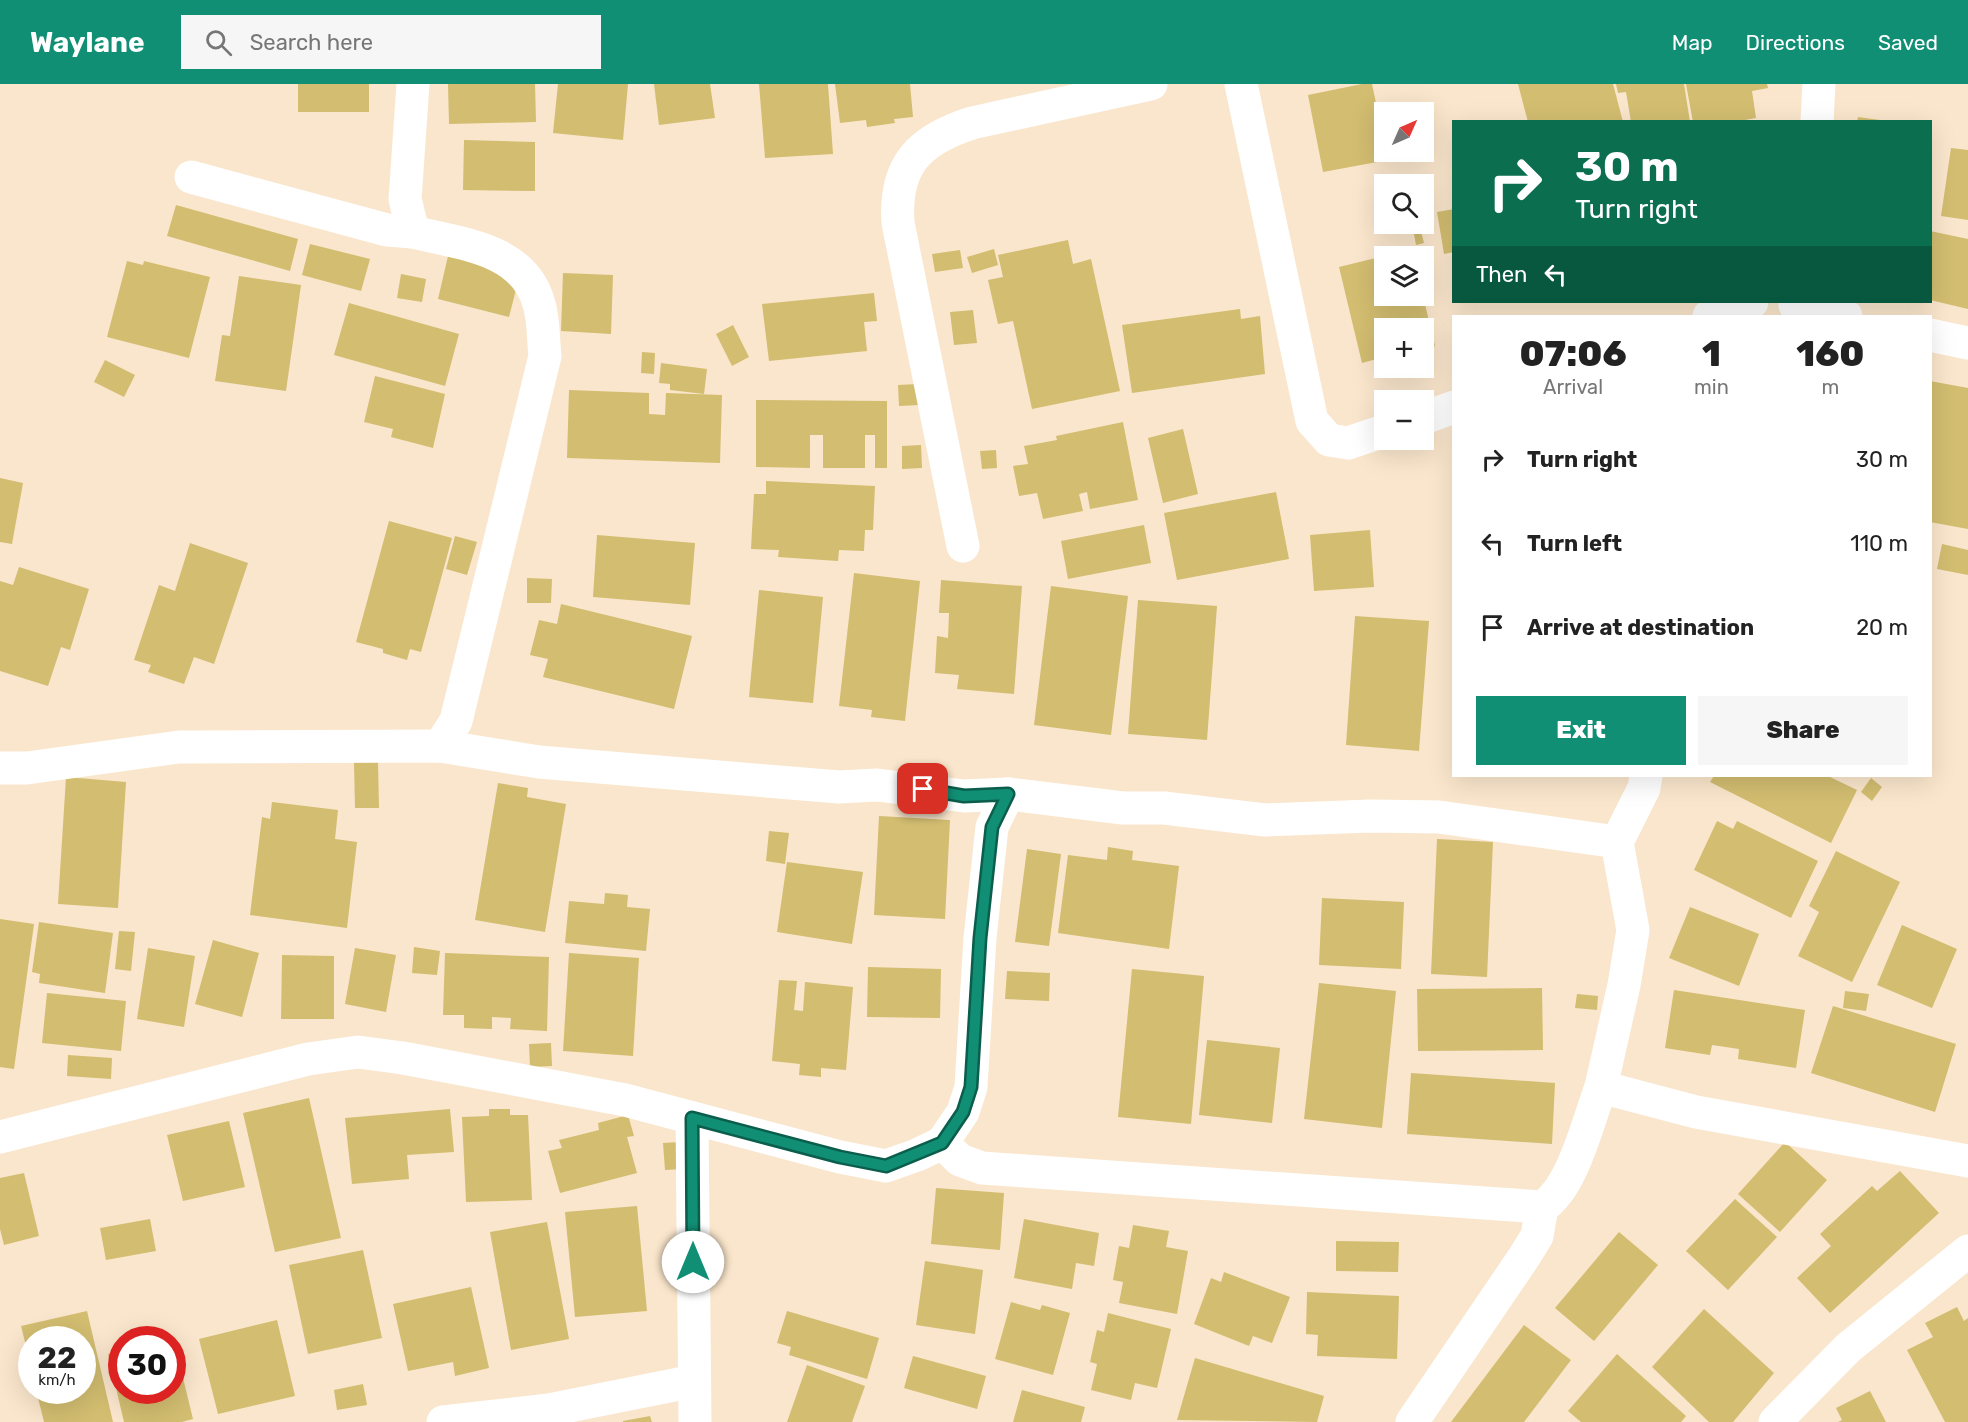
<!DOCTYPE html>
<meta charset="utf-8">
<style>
:root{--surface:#fff;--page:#f6f6f6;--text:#222;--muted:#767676;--accent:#118f75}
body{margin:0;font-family:Rubik,sans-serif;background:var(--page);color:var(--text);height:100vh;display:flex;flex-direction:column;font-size:22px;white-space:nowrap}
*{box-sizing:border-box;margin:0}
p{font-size:20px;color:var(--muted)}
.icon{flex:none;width:33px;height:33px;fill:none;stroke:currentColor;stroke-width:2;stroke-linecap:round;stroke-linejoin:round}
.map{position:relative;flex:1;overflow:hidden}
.sheet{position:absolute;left:1452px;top:231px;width:480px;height:462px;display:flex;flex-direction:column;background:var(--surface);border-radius:0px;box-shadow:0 6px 24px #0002}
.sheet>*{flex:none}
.top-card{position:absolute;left:1452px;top:36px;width:480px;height:183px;border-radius:0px;box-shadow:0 6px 24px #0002;background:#0b6e4f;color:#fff;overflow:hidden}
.needle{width:39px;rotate:45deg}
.buttons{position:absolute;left:1374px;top:18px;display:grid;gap:12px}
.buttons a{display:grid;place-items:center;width:60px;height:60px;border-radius:0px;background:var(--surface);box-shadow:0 6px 24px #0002;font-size:30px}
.speed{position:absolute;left:18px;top:1242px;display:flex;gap:12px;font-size:30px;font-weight:700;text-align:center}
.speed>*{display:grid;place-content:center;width:78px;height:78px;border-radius:50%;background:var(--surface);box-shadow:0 6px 24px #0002;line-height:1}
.speed small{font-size:15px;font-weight:400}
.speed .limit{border:9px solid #d22;background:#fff;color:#111}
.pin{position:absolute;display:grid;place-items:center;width:51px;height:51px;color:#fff;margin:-26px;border-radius:12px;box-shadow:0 3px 9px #0006}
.me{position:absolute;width:66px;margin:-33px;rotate:0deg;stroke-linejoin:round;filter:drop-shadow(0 0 4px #0008)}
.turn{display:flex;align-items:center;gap:21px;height:126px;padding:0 24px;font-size:27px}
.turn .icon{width:78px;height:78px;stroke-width:2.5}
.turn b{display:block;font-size:42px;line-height:51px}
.then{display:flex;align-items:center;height:57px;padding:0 24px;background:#0003;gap:12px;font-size:22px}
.eta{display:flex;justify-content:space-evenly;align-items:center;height:102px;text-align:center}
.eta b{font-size:36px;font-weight:800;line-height:42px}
.action{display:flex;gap:12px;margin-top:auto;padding:12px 24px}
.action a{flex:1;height:69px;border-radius:0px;background:var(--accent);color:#fff;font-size:24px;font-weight:800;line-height:69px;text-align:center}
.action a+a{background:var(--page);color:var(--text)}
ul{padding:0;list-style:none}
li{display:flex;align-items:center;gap:18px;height:84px;padding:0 24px}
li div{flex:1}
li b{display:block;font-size:22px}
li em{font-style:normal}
header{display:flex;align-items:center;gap:36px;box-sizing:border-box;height:84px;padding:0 30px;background:var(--accent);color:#fff}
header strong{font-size:28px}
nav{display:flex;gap:33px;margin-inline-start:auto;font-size:21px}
.search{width:420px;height:54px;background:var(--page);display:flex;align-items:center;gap:15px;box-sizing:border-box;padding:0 21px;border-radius:0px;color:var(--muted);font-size:22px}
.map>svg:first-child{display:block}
.building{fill:#d2bd70}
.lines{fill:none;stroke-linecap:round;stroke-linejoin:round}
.street{stroke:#fff;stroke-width:33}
.route-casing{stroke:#0b5d4c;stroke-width:15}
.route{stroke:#118f75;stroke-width:10}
</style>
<header>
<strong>Waylane</strong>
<div class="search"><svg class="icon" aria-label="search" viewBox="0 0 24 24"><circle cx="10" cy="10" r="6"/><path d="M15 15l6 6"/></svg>Search here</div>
<nav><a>Map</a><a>Directions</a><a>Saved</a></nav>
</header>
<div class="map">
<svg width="1968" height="1338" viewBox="0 0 1968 1338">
<rect width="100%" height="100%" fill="#fae6cc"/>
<!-- building -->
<g class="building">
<rect x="298" y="0" width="71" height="28"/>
<path d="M 448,0 L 535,0 L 536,38 L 449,40 Z"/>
<path d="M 558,0 L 628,0 L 623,56 L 553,49 Z"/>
<path d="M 654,0 L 710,0 L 715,34 L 659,41 Z"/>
<path d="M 759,0 L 828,0 L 833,70 L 765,74 Z"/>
<path d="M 835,0 L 910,0 L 913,33 L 894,35 L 895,39 L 867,43 L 866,36 L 840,39 Z"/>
<path d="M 1362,0 L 1372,0 L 1388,76 L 1323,88 L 1308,11 Z"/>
<path d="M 1518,0 L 1613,0 L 1623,38 L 1528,38 Z"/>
<path d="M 1616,0 L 1684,0 L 1690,38 L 1631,38 L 1626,8 L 1618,9 Z"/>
<path d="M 1686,0 L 1767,0 L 1768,4 L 1752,7 L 1756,34 L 1734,38 L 1693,38 Z"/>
<path d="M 1858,33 L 1880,36 L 1880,38 L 1857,38 Z"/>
<path d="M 464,56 L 535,58 L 535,107 L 463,106 Z"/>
<path d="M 1951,64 L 1968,66 L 1968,136 L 1941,132 Z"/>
<path d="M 176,121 L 298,155 L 290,187 L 167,152 Z"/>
<path d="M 1454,125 L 1454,168 L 1444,170 L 1437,128 Z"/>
<path d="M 1412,140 L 1419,140 L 1424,159 L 1416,161 Z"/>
<path d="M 1930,147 L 1968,155 L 1968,225 L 1930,216 Z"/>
<path d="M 1068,156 L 1073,180 L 1091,175 L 1120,307 L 1032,325 L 1013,237 L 998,240 L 988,196 L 1003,193 L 998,171 Z"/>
<path d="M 310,160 L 370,175 L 361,207 L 302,191 Z"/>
<path d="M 994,165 L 998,181 L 972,189 L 967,173 Z"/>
<path d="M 960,166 L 963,184 L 935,188 L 932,170 Z"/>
<path d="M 1412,166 L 1414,172 L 1389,172 Z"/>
<path d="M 448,172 L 520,190 L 509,233 L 438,215 Z"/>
<path d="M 1384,172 L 1384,212 L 1423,212 L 1435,262 L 1424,265 L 1424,244 L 1384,244 L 1384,273 L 1362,279 L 1339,183 Z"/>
<path d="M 127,177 L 143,181 L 144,177 L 210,193 L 189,274 L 107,253 Z"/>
<path d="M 563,189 L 613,191 L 611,250 L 561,247 Z"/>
<path d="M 401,190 L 426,195 L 422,218 L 397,214 Z"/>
<path d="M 239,192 L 301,201 L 286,307 L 215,297 L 222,251 L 230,252 Z"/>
<path d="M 874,209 L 877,237 L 864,238 L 867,267 L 769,277 L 762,220 Z"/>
<path d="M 349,219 L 459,250 L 445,302 L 334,271 Z"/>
<path d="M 1240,225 L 1241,235 L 1260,232 L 1265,290 L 1132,309 L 1122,241 Z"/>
<path d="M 973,226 L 977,259 L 954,261 L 950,228 Z"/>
<path d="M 733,241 L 749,273 L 732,282 L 716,250 Z"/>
<path d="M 642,268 L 655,269 L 654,290 L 641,289 Z"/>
<path d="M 105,276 L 135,291 L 124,313 L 94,298 Z"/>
<path d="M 661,279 L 707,285 L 704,310 L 670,306 L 670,300 L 659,299 Z"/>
<path d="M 375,292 L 445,310 L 433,364 L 391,353 L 393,345 L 364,338 Z"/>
<path d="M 1930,297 L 1968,304 L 1968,445 L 1930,438 Z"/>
<path d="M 918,300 L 919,321 L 899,322 L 898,301 Z"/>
<path d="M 569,306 L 649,309 L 649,330 L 665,331 L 666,309 L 722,311 L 720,379 L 567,374 Z"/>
<path d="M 756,316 L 887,317 L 887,384 L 875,384 L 875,351 L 865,351 L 865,384 L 823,384 L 823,351 L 810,351 L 810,384 L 756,383 Z"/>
<path d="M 1123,338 L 1138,416 L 1090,425 L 1087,408 L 1079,410 L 1083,427 L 1043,435 L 1037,409 L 1019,412 L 1013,382 L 1028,380 L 1024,362 L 1057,356 L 1056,352 Z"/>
<path d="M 1183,345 L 1198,410 L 1163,419 L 1148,354 Z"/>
<path d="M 921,361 L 922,384 L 902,385 L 902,362 Z"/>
<path d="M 996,366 L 997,384 L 982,385 L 980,367 Z"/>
<path d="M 0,394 L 23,399 L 12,460 L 0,458 Z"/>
<path d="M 766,397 L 875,402 L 873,446 L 865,446 L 864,467 L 839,466 L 838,477 L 778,473 L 779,466 L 751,465 L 754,410 L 766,410 Z"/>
<path d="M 1276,408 L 1289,475 L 1177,496 L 1164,429 Z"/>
<path d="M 389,437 L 452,454 L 421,568 L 410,565 L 407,576 L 383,569 L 383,565 L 356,558 Z"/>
<path d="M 1144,441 L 1151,479 L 1068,495 L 1061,457 Z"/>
<path d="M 1370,446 L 1374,503 L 1314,507 L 1310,451 Z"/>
<path d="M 597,451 L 695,459 L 690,521 L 593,513 Z"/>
<path d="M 455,452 L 477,458 L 467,491 L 446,485 Z"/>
<path d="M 190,459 L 248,479 L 214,580 L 194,573 L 184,600 L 148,588 L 151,581 L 134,576 L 159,501 L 175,507 Z"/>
<path d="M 1942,460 L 1968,466 L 1968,491 L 1937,485 Z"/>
<path d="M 19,483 L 89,505 L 70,566 L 61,563 L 48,602 L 0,587 L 0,497 L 13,501 Z"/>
<path d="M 854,489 L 920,497 L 905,637 L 871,633 L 872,626 L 839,622 Z"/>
<path d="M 527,494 L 552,495 L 551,519 L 527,519 Z"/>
<path d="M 941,496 L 1022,502 L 1014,610 L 957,605 L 959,591 L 935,589 L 937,552 L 948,554 L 949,529 L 939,529 Z"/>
<path d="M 1051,502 L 1128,512 L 1111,651 L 1034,641 Z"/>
<path d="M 759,506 L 823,513 L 813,619 L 749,613 Z"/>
<path d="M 1138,516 L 1217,522 L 1207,656 L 1128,650 Z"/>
<path d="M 561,520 L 692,552 L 674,625 L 543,593 L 548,575 L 530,571 L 539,536 L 557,540 Z"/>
<path d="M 1355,532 L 1429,537 L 1419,667 L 1346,661 Z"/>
<path d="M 354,678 L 378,678 L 379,724 L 355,724 Z"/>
<path d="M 1714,692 L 1828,692 L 1857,706 L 1831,759 L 1710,698 Z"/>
<path d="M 66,693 L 126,698 L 118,824 L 58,820 Z"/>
<path d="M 1871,694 L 1882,703 L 1872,717 L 1861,708 Z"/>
<path d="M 498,699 L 528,704 L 527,713 L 566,720 L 545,848 L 475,836 Z"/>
<path d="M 272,718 L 338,726 L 335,755 L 357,758 L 347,844 L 250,831 L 262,733 L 270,735 Z"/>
<path d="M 879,732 L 950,736 L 945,835 L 874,831 Z"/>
<path d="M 1717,737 L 1733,745 L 1737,737 L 1818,777 L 1791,834 L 1694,786 Z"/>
<path d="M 769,747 L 789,749 L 785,780 L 766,777 Z"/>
<path d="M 1437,755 L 1493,758 L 1487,893 L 1431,890 Z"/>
<path d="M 1108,763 L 1133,767 L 1132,776 L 1179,782 L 1169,865 L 1058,849 L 1068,771 L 1107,776 Z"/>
<path d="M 1027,765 L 1061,770 L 1049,862 L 1015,858 Z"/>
<path d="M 1836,767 L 1900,798 L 1852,898 L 1798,872 L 1819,828 L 1809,822 Z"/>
<path d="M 787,778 L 863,788 L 852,860 L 777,848 Z"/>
<path d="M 605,809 L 628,811 L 627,823 L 650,825 L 646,867 L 565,859 L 569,817 L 604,820 Z"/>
<path d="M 1322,814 L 1404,818 L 1401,885 L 1319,881 Z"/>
<path d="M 1690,823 L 1759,850 L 1739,902 L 1669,874 Z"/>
<path d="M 0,835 L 34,840 L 14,985 L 0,983 Z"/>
<path d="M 39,838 L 113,849 L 105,909 L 39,899 L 40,890 L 32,888 Z"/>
<path d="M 1902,841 L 1957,865 L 1932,924 L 1877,901 Z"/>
<path d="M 119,847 L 135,848 L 131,887 L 115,885 Z"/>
<path d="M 213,856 L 259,869 L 242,933 L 195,920 Z"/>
<path d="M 414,863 L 440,867 L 437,891 L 412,889 Z"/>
<path d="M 148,864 L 195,872 L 184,943 L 137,935 Z"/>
<path d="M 355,864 L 396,871 L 386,928 L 345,920 Z"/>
<path d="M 445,869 L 549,873 L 547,947 L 510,945 L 511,934 L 492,933 L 492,945 L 464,944 L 464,931 L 443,931 Z"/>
<path d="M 569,869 L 639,874 L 633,972 L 563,967 Z"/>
<path d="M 282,871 L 334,872 L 334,935 L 281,935 Z"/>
<path d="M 868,883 L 941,885 L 940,934 L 867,933 Z"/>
<path d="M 1132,885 L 1204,892 L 1191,1040 L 1118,1033 Z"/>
<path d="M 1007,887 L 1050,889 L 1049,917 L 1005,915 Z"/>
<path d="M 779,896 L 797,897 L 794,926 L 803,927 L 805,898 L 853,903 L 846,986 L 821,984 L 821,993 L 799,991 L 800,980 L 772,977 Z"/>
<path d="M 1319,899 L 1396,907 L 1382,1044 L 1304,1035 Z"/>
<path d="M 1542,904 L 1543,966 L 1418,967 L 1417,905 Z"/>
<path d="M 1674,906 L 1805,926 L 1796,984 L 1738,975 L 1739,965 L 1712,961 L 1710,971 L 1665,964 Z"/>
<path d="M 1845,907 L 1869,910 L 1866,927 L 1843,924 Z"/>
<path d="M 47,909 L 126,917 L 121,967 L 42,959 Z"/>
<path d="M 1577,910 L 1598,912 L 1597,926 L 1575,924 Z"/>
<path d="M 1833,922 L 1956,960 L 1935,1028 L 1811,989 Z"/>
<path d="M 1207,956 L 1280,964 L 1272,1039 L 1199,1031 Z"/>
<path d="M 551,959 L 552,982 L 530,983 L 529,960 Z"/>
<path d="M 68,971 L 112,974 L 111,995 L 67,992 Z"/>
<path d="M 1411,989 L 1555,999 L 1552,1060 L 1407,1050 Z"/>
<path d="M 309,1014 L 341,1154 L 275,1168 L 243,1029 Z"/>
<path d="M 450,1025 L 454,1068 L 407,1071 L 409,1095 L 352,1100 L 345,1034 Z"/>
<path d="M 489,1025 L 510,1025 L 510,1031 L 528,1031 L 532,1116 L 466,1118 L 462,1033 L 489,1032 Z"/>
<path d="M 628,1031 L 634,1052 L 627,1053 L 637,1089 L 560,1109 L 548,1067 L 562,1064 L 559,1056 L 599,1046 L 598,1039 Z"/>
<path d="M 229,1037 L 245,1103 L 183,1117 L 167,1051 Z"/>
<path d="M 681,1058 L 683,1085 L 665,1086 L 663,1059 Z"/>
<path d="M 1785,1058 L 1827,1096 L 1780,1148 L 1738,1110 Z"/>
<path d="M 1900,1087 L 1939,1129 L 1830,1229 L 1797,1194 L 1831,1162 L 1820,1150 L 1872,1102 L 1877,1107 Z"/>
<path d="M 24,1089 L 39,1152 L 4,1161 L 0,1145 L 0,1094 Z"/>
<path d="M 936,1104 L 1004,1109 L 1000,1166 L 931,1160 Z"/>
<path d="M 1735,1115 L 1777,1153 L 1728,1206 L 1686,1167 Z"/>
<path d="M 637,1122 L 647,1227 L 575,1233 L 565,1128 Z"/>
<path d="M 150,1135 L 156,1167 L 106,1176 L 100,1144 Z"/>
<path d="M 1024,1135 L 1099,1149 L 1094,1182 L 1076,1179 L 1072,1205 L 1014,1194 Z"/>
<path d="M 547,1138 L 569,1255 L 511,1266 L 490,1148 Z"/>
<path d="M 1133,1141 L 1169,1147 L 1166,1163 L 1188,1167 L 1177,1230 L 1119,1219 L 1123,1198 L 1113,1196 L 1119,1162 L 1129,1164 Z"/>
<path d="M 1619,1148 L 1658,1181 L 1594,1257 L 1555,1224 Z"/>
<path d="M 1336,1157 L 1399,1158 L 1398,1188 L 1336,1187 Z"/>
<path d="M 363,1166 L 382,1254 L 308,1270 L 289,1181 Z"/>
<path d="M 925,1177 L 983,1186 L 975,1250 L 916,1241 Z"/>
<path d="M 1224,1188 L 1290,1213 L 1272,1259 L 1253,1252 L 1249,1262 L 1194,1240 L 1211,1194 L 1221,1198 Z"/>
<path d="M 471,1203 L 489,1284 L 455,1292 L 453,1278 L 408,1287 L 393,1220 Z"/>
<path d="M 1307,1208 L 1399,1212 L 1397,1275 L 1317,1272 L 1318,1251 L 1306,1250 Z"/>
<path d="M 1011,1218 L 1040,1226 L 1042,1221 L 1070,1229 L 1053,1291 L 995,1275 Z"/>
<path d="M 1957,1223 L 1964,1237 L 1968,1234 L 1968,1338 L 1945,1338 L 1907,1266 L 1933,1253 L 1925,1239 Z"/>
<path d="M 1704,1225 L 1774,1289 L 1733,1338 L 1709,1338 L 1652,1283 Z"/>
<path d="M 87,1227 L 113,1338 L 44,1338 L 36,1306 L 82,1306 L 82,1256 L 32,1256 L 31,1282 L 21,1242 Z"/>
<path d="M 787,1227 L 879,1254 L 867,1295 L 789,1271 L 791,1263 L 777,1259 Z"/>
<path d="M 1108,1229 L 1171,1245 L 1157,1304 L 1135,1299 L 1131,1316 L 1091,1306 L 1097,1280 L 1090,1278 L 1097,1246 L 1104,1248 Z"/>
<path d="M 277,1236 L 295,1312 L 218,1330 L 199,1255 Z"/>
<path d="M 1524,1241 L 1571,1276 L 1524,1338 L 1451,1338 Z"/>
<path d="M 173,1253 L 193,1335 L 182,1338 L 124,1338 L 108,1270 L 122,1267 L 122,1306 L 172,1306 Z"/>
<path d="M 1617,1270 L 1686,1332 L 1681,1338 L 1581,1338 L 1568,1327 Z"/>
<path d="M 913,1272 L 986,1292 L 977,1325 L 904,1304 Z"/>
<path d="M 1195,1274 L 1324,1312 L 1317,1338 L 1177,1336 Z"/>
<path d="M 807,1281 L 865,1302 L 852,1338 L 787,1338 Z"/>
<path d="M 363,1300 L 367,1321 L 337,1326 L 334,1306 Z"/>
<path d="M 1022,1306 L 1085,1323 L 1081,1338 L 1013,1338 Z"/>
<path d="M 1870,1307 L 1886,1338 L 1838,1338 L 1842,1336 L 1836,1324 Z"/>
<path d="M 650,1332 L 652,1338 L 623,1338 L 623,1337 Z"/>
</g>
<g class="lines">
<!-- street -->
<g class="street">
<path d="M 413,0 L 405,115 L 413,148 C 461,160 524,164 539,220 C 544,236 543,255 545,272 L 456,637 L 440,662"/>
<path d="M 1241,0 L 1312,337 L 1329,356 L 1348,359 L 1384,347"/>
<path d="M 1817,38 L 1819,0"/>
<path d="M 191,93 L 387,146 L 413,148"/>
<path d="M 1795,221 L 1846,232"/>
<path d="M 1709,232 L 1752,218"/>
<path d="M 1930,251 L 1968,259"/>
<path d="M 1424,334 L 1454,323"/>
<path d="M 963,462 L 898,139 C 894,81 919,56 972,39 L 1151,0"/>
<path d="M 0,684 L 27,684 L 179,663 L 440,662 L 539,678 L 839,703 L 877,701 L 964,712 L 1008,710 L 1123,724 L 1164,724 L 1265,736 L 1371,732 L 1439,733 L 1617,758"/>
<path d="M 1646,692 L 1644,704 L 1617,758 L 1633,846 L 1624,901 L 1601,1003 L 1696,1028 L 1968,1077"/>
<path d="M 692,1034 L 695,1338"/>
<path d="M 0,1053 L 308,975 L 358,968 L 403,974 L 625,1016 L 840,1073 L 886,1082 L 917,1071 L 942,1059 L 963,1028 L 971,1003 L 980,854 L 992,743 L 1008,710"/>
<path d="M 942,1059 L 960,1076 L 982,1084 L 1542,1123 C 1573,1104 1588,1037 1601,1003"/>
<path d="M 443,1338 L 549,1326 L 694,1297"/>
<path d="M 1412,1338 L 1524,1173 L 1537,1152 L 1542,1123"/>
<path d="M 1775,1338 L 1848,1264 L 1968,1167"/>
</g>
</g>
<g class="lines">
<defs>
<path id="route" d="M 693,1178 L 692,1034 L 840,1073 L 886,1082 L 942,1059 L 963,1028 L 971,1003 L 980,854 L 992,743 L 1008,710 L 964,712 L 923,705"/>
</defs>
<!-- route casing -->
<use href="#route" class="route-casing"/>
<!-- route -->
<use href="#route" class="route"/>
</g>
</svg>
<div class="buttons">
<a><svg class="needle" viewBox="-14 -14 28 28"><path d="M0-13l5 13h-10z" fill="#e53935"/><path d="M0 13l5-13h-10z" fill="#767676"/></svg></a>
<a><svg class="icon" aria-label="search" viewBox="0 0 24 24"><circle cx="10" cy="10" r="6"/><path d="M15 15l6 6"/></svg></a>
<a><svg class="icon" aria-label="layers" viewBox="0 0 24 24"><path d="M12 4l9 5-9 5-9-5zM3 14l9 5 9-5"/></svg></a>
<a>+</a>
<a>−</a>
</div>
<div class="speed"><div>22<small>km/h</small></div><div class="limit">30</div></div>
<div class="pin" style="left:923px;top:705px;background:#d93025"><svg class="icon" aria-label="arrive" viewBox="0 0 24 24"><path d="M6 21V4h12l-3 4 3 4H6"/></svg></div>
<svg class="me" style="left:693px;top:1178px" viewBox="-20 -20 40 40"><circle r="19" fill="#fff"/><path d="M0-13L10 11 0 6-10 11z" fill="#118f75"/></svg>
<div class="top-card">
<div class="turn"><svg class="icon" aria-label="right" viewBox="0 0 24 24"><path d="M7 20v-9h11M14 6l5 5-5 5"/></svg><div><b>30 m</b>Turn right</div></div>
<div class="then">Then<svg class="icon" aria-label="left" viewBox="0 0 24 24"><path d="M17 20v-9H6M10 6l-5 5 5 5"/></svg></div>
</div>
<section class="sheet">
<div class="eta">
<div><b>07:06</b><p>Arrival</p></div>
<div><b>1</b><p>min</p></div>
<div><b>160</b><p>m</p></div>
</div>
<ul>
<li><svg class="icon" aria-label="right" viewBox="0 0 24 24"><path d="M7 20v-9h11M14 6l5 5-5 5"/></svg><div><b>Turn right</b></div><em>30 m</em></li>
<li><svg class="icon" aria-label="left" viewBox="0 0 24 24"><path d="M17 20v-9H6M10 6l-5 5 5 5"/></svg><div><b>Turn left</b></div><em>110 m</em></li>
<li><svg class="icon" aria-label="arrive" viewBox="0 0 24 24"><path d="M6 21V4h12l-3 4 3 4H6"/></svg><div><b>Arrive at destination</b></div><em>20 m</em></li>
</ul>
<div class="action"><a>Exit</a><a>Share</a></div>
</section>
</div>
